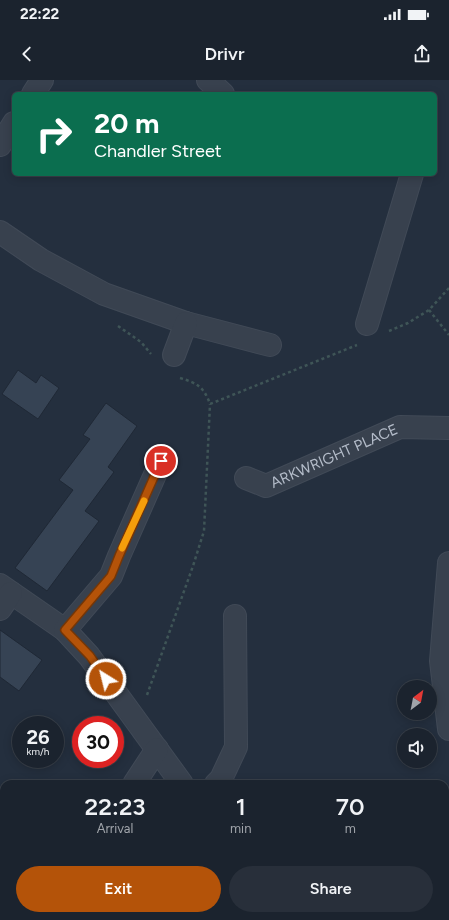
<!DOCTYPE html>
<style>
:root{--surface:#1b232e;--page:#282f3a;--text:#f1f3f6;--muted:#a0a4aa;--line:#39404a;--accent:#b45309}
body{margin:0;font-family:Figtree,sans-serif;background:var(--page);color:var(--text);height:100vh;display:flex;flex-direction:column;font-size:15px;white-space:nowrap}
*{box-sizing:border-box;margin:0}
p{font-size:13px;color:var(--muted)}
.icon{flex:none;width:22px;height:22px;fill:none;stroke:currentColor;stroke-width:2;stroke-linecap:round;stroke-linejoin:round}
.map{position:relative;flex:1;overflow:hidden}
.side{position:absolute;left:0px;top:700px;width:449px;height:140px;display:flex;flex-direction:column;background:var(--surface);border-radius:12px 12px 0 0;box-shadow:0 2px 10px #0003,0 0 0 1px var(--line)}
.side>*{flex:none}
.banner{position:absolute;left:12px;top:12px;width:425px;height:84px;border-radius:6px;box-shadow:0 2px 10px #0003,0 0 0 1px var(--line);background:#0b6e4f;color:#fff;overflow:hidden}
.needle{width:26px;rotate:32deg}
.controls{position:absolute;left:397px;top:600px;display:grid;gap:8px}
.controls a{display:grid;place-items:center;width:40px;height:40px;border-radius:50%;background:var(--surface);box-shadow:0 2px 10px #0003,0 0 0 1px var(--line);font-size:20px}
.speed{position:absolute;left:12px;top:636px;display:flex;gap:8px;font-size:20px;font-weight:700;text-align:center}
.speed>*{display:grid;place-content:center;width:52px;height:52px;border-radius:50%;background:var(--surface);box-shadow:0 2px 10px #0003,0 0 0 1px var(--line);line-height:1}
.speed small{font-size:10px;font-weight:400}
.speed .limit{border:6px solid #d22;background:#fff;color:#111}
.pin{position:absolute;display:grid;place-items:center;width:34px;height:34px;color:#fff;margin:-17px;border:2px solid #fff;border-radius:50%;box-shadow:0 1px 4px #0007}
.me{position:absolute;width:44px;margin:-22px;rotate:324deg;stroke-linejoin:round;filter:drop-shadow(0 0 3px #0008)}
.turn{display:flex;align-items:center;gap:14px;height:84px;padding:0 16px;font-size:18px}
.turn .icon{width:52px;height:52px;stroke-width:2.5}
.turn b{display:block;font-size:28px;line-height:34px}
.eta{display:flex;justify-content:space-evenly;align-items:center;height:68px;text-align:center}
.eta b{font-size:24px;font-weight:600;line-height:28px}
.cta{display:flex;gap:8px;margin-top:auto;padding:8px 16px}
.cta a{flex:1;height:46px;border-radius:24px;background:var(--accent);color:#fff;font-size:16px;font-weight:600;line-height:46px;text-align:center}
.cta a+a{background:var(--page);color:var(--text)}
.status{display:flex;justify-content:space-between;align-items:center;height:28px;padding:0 20px;background:var(--surface);direction:ltr}
.status svg{height:11px;fill:currentColor}
header{display:flex;justify-content:space-between;align-items:center;height:52px;padding:0 16px;background:var(--surface);font-size:18px;font-weight:600}
.map>svg:first-child{display:block}
.building{fill:#364354;stroke:#1f2835}
.lines{fill:none;stroke-linecap:round;stroke-linejoin:round}
.street-casing{stroke:#414a57;stroke-width:24}
.path{stroke:#3f5557;stroke-width:2.5;stroke-dasharray:3 3;stroke-linecap:butt}
.street{stroke:#38414e;stroke-width:22}
.route-casing{stroke:#753606;stroke-width:10}
.route{stroke:#b45309;stroke-width:7}
.slow{stroke:#f59e0b;stroke-width:7}
.labels{text-anchor:middle;dominant-baseline:central;stroke-width:4;stroke-linejoin:round;paint-order:stroke}
.street-label{font-size:15px;fill:#b4bcc9;stroke:#1d2633}
</style>
<div class="status"><b>22:22</b><svg viewBox="0 0 49 12"><path d="M0 12V9h3v3zM5 12V6h3v6zM10 12V3h3v9zM15 12V0h3v12zM26 1h20v11H26zM47 4h2v5h-2z"/></svg></div>
<header><svg class="icon" aria-label="back" viewBox="0 0 24 24"><path d="M15 5l-7 7 7 7"/></svg>Drivr<svg class="icon" aria-label="share" viewBox="0 0 24 24"><path d="M12 15V3M7 8l5-5 5 5M5 13v7h14v-7"/></svg></header>
<div class="map">
<svg width="449" height="840" viewBox="0 0 449 840">
<rect width="100%" height="100%" fill="#242f3e"/>
<!-- building -->
<g class="building">
<path d="M 18,290 L 36,303 L 41,295 L 59,308 L 38,339 L 2,314 Z"/>
<path d="M 106,323 L 137,346 L 108,387 L 114,392 L 85,431 L 99,441 L 47,511 L 15,488 L 73,410 L 59,400 L 90,359 L 83,355 Z"/>
<path d="M 0,550 L 42,580 L 19,611 L 0,597 Z"/>
</g>
<g class="lines">
<defs>
<g id="street">
<path d="M 208,0 L 223,14"/>
<path d="M 33,14 L 42,0"/>
<path d="M 0,65 L 14,43"/>
<path d="M 0,152 L 41,180 L 104,214 L 186,243 L 270,265"/>
<path d="M 367,244 L 412,94"/>
<path d="M 174,275 L 186,243"/>
<path id="s1" d="M 246,398 L 266,406 L 400,347 L 449,348"/>
<path d="M 449,483 L 441,581 L 449,649"/>
<path d="M 0,505 L 65,550 L 89,576 L 182,704"/>
<path d="M 0,529 L 11,513"/>
<path d="M 65,550 L 111,496 L 119,476 L 161,381"/>
<path d="M 134,704 L 157,669"/>
<path d="M 216,704 L 221,699 L 236,667 L 235,536"/>
<path d="M 445,772 L 449,761"/>
<path d="M 445,788 L 449,792"/>
<path d="M 255,840 L 258,836"/>
</g>
</defs>
<!-- street casing -->
<use href="#street" class="street-casing"/>
<!-- path -->
<g class="path">
<path d="M 429,230 L 449,255"/>
<path d="M 118,246 L 141,262 L 151,274"/>
<path d="M 389,251 L 408,243 L 429,230 L 449,208"/>
<path d="M 180,298 C 197,303 204,307 210,324 L 357,265"/>
<path d="M 147,615 L 193,486 L 204,451 L 210,324"/>
<path d="M 128,840 L 128,836"/>
</g>
<!-- street -->
<use href="#street" class="street"/>
</g>
<g class="lines">
<defs>
<path id="route" d="M 106,599 L 90,576 L 65,550 L 111,496 L 119,476 L 161,381"/>
</defs>
<!-- route casing -->
<use href="#route" class="route-casing"/>
<!-- route -->
<use href="#route" class="route"/>
<!-- slow -->
<path class="slow" d="M 122,468 L 144,421"/>
</g>
<g class="labels">
<!-- street labels -->
<g class="street-label">
<text stroke="none"><textPath href="#s1" startOffset="96">ARKWRIGHT PLACE</textPath></text>
</g>
</g>
</svg>
<div class="controls">
<a><svg class="needle" viewBox="-14 -14 28 28"><path d="M0-13l5 13h-10z" fill="#e53935"/><path d="M0 13l5-13h-10z" fill="#a0a4aa"/></svg></a>
<a><svg class="icon" aria-label="sound" viewBox="0 0 24 24"><path d="M4 9h4l5-4v14l-5-4H4zM17 9q2 3 0 6"/></svg></a>
</div>
<div class="speed"><div>26<small>km/h</small></div><div class="limit">30</div></div>
<div class="pin" style="left:161px;top:381px;background:#d93025"><svg class="icon" aria-label="arrive" viewBox="0 0 24 24"><path d="M6 21V4h12l-3 4 3 4H6"/></svg></div>
<svg class="me" style="left:106px;top:599px" viewBox="-20 -20 40 40"><circle r="17" fill="#b45309" stroke="#fff" stroke-width="3"/><path d="M0-11L8 9 0 5-8 9z" fill="#fff"/></svg>
<div class="banner">
<div class="turn"><svg class="icon" aria-label="right" viewBox="0 0 24 24"><path d="M7 20v-9h11M14 6l5 5-5 5"/></svg><div><b>20 m</b>Chandler Street</div></div>
</div>
<section class="side">
<div class="eta">
<div><b>22:23</b><p>Arrival</p></div>
<div><b>1</b><p>min</p></div>
<div><b>70</b><p>m</p></div>
</div>
<div class="cta"><a>Exit</a><a>Share</a></div>
</section>
</div>
